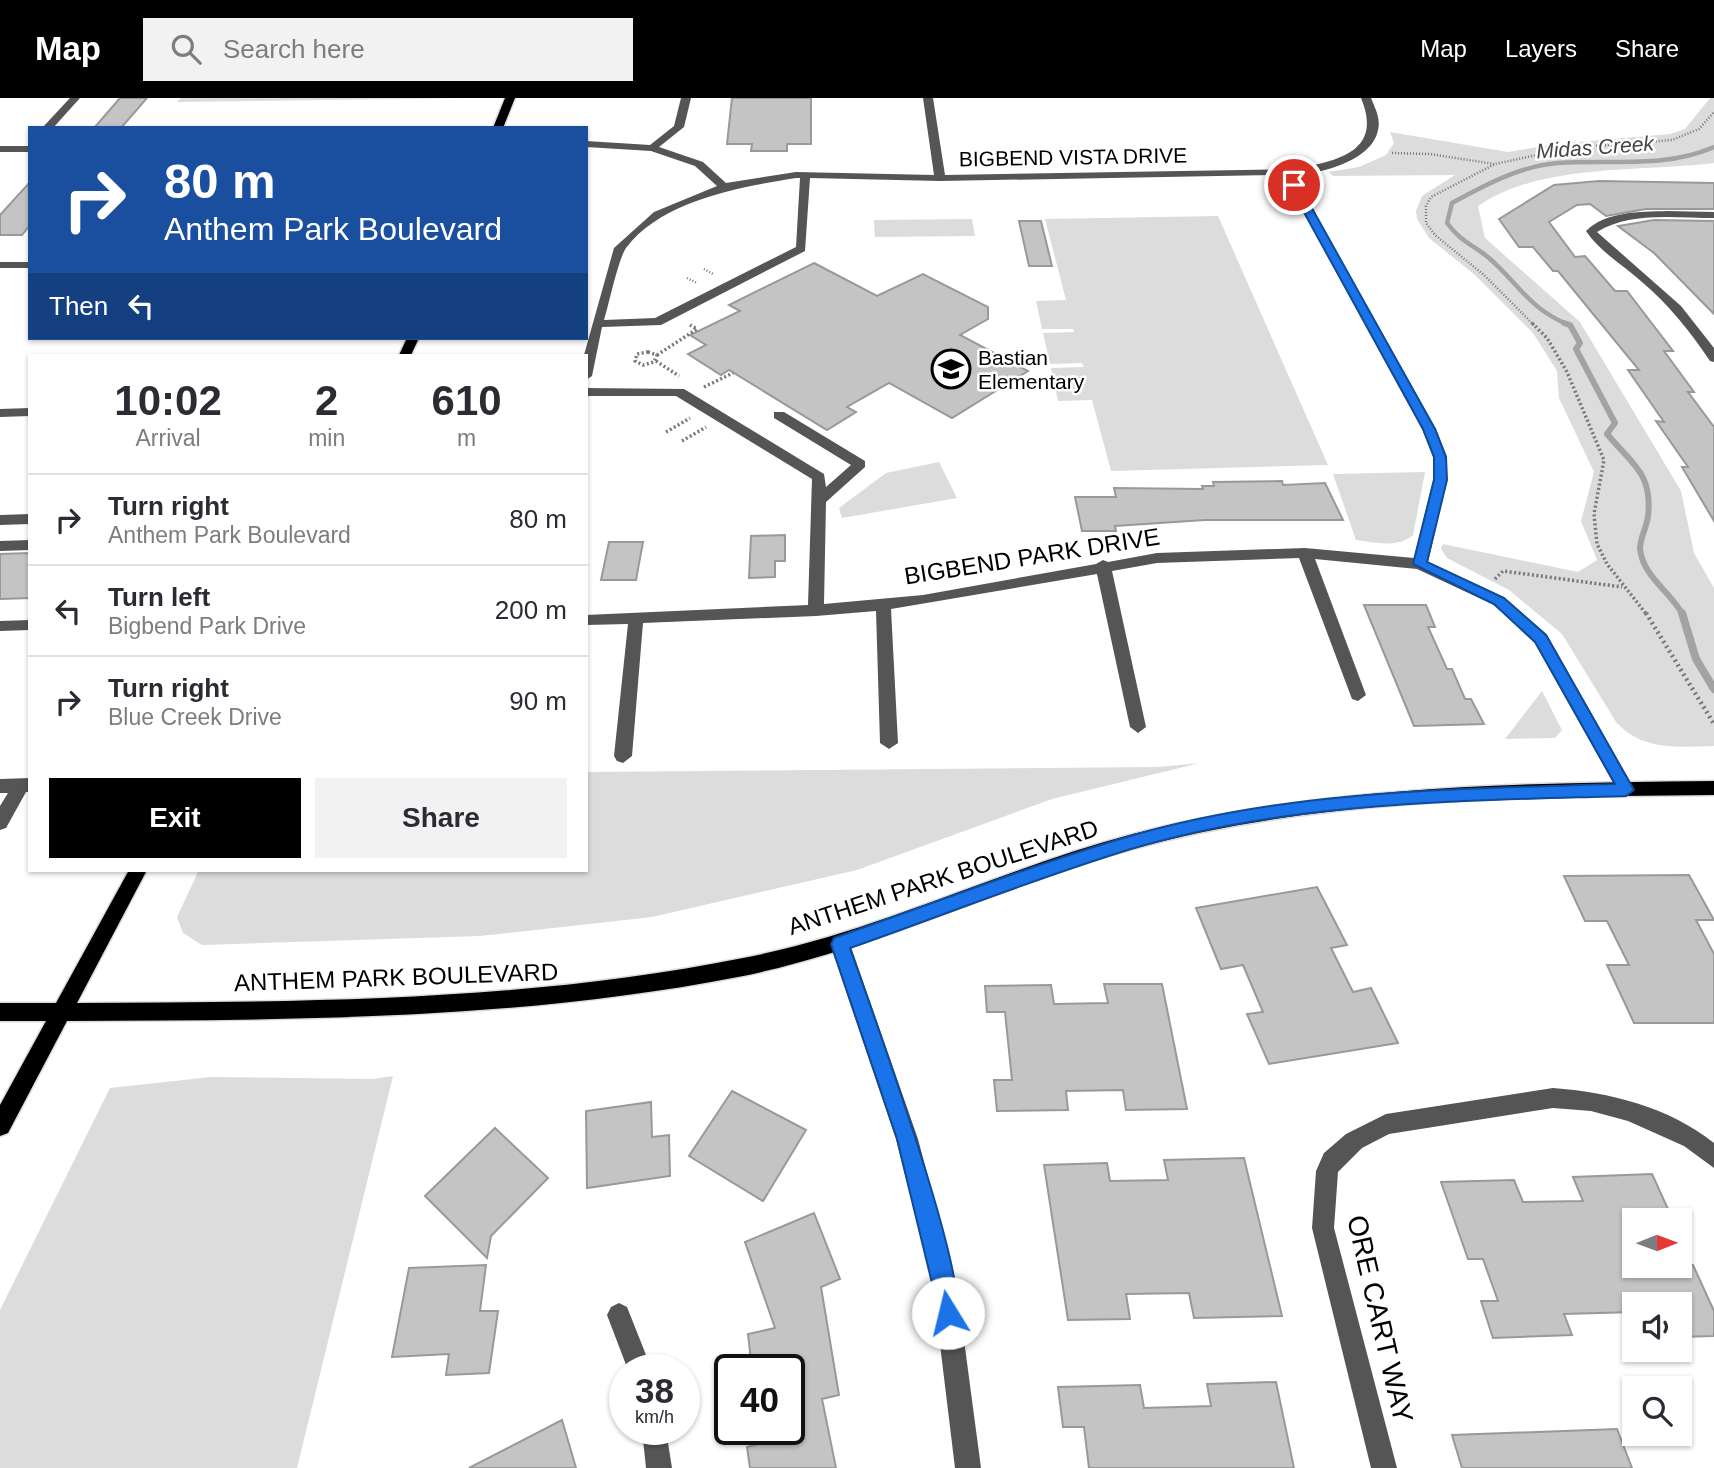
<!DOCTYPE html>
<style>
:root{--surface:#fff;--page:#f2f2f3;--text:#2b2b33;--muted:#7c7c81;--line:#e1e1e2;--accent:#000}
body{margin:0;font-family:Arial,sans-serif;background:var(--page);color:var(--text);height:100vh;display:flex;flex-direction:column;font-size:26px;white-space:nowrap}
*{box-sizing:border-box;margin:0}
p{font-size:23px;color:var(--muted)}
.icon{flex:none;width:38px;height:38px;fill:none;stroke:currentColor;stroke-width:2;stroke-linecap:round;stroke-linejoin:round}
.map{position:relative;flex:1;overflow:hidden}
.drawer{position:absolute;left:28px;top:256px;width:560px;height:518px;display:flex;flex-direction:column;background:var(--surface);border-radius:0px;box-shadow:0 2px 5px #0004}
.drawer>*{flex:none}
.guide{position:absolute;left:28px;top:28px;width:560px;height:214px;border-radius:0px;box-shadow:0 2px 5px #0004;background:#1a4fa0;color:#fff;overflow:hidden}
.needle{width:46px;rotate:89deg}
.controls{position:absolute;left:1622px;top:1110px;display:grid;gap:14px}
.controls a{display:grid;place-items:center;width:70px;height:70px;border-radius:0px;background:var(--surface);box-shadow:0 2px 5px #0004;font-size:35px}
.speed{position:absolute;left:609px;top:1256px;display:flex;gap:14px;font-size:35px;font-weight:700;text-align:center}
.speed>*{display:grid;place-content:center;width:91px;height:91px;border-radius:50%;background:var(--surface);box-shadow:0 2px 5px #0004;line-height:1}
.speed small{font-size:18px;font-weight:400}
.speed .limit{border:4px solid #111;border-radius:10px;background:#fff;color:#111}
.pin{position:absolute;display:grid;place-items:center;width:60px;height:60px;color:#fff;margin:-30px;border:4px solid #fff;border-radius:50%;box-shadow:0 2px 7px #0007}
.me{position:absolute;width:77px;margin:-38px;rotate:351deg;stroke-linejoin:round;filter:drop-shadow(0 0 5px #0008)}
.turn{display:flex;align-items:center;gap:24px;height:147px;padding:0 21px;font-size:32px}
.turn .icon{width:91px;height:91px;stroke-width:2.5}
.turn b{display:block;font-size:49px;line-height:60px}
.then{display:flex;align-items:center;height:66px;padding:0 21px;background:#0003;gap:14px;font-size:26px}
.eta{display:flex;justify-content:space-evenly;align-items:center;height:119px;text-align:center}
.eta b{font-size:42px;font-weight:700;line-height:49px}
.action{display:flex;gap:14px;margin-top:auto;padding:14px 21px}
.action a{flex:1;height:80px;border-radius:0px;background:var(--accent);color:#fff;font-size:28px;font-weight:700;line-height:80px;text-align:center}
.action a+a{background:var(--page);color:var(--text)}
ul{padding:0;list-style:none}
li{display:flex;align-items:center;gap:21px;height:91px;padding:0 21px;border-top:2px solid var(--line)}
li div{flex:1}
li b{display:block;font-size:26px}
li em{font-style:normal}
header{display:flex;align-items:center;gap:42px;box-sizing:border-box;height:98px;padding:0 35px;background:var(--accent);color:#fff}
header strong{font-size:33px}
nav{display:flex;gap:38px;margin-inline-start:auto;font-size:24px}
.search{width:490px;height:63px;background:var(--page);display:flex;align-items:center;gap:18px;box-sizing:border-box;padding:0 24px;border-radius:0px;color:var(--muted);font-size:26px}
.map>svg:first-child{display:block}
.green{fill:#dcdcdc}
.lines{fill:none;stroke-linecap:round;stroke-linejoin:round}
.stream-far2{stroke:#a3a3a3;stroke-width:4.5}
.stream-far1{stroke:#a3a3a3;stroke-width:6}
.stream{stroke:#a3a3a3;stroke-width:8}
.building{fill:#c4c4c4;stroke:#999;stroke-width:2}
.major-casing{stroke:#dbdbdb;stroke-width:3}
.path-far2{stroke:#777;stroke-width:2.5;stroke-dasharray:1 2;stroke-linecap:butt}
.path-far1{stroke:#777;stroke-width:3.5;stroke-dasharray:2 2.5;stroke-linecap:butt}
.path{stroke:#777;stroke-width:4.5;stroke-dasharray:2 3.5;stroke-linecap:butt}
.minor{fill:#555;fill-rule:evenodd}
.major{fill:#000;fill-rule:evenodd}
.route{fill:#1a73e8;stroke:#114b97;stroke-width:2}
.labels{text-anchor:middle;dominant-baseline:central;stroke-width:5;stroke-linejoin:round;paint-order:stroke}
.far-water-label{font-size:21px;font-style:italic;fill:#444;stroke:#fff}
.far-street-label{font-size:21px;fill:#000;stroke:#fff}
.far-poi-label{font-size:21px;fill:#000;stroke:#fff;text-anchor:start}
.street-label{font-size:24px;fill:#000;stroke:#fff}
.near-street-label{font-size:28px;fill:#000;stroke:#fff}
</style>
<header>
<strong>Map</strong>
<div class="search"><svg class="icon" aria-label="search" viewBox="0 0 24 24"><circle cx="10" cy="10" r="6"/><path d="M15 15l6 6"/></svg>Search here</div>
<nav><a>Map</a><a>Layers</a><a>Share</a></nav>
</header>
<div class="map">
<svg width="1714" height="1370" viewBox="0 0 1714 1370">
<rect width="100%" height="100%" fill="#fff"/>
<!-- green -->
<g class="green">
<path d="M 181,0 L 467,0 L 177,4 Z"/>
<path d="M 1710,0 L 1714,0 L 1714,65 C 1641,74 1540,65 1478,108 L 1485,140 L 1580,224 L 1681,393 L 1694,455 L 1714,490 L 1714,648 C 1678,649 1642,653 1616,624 L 1562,536 L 1509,492 L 1447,460 L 1441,451 L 1443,446 L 1578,474 L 1597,462 L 1581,423 L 1594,374 L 1559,300 L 1557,273 L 1533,235 L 1475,177 L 1429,140 L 1417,121 L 1416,113 L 1422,98 L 1455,77 L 1333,78 L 1328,74 L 1359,69 L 1386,57 L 1394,45 L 1390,34 L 1508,54 L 1556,46 L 1670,36 L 1685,31 Z"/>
<path d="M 1218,118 L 1328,367 L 1111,373 L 1092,302 L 1058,303 L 1051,270 L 1084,269 L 1082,265 L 1050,266 L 1043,235 L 1074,234 L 1073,231 L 1042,231 L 1036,203 L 1066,202 L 1045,121 Z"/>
<path d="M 972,121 L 975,138 L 875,139 L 874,122 Z"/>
<path d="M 939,364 L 957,400 L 842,420 L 839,410 L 886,375 Z"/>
<path d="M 1425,374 L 1413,437 C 1397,451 1375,444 1356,442 L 1333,376 Z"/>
<path d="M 1542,593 L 1562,632 L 1555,640 L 1505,641 Z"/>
<path d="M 1200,665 L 1052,701 L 857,772 L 652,819 L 480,838 L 202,847 L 183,835 L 177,819 L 199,772 L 586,772 L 586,674 L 1159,669 Z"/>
<path d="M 393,978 L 297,1370 L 0,1370 L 0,1212 L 110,990 L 211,979 L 373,981 Z"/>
</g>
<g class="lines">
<!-- stream-far2 -->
<path class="stream-far2" d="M 1569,227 C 1528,210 1520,187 1489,160 C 1472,146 1462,145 1447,125 L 1452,105 C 1485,87 1520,68 1558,65 C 1612,61 1663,71 1714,49"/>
<!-- stream-far1 -->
<path class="stream-far1" d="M 1564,225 L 1570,227 L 1580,245 L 1576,251 L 1615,325 L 1607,336 C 1631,365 1653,375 1648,418 C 1647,428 1640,441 1640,450 C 1642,478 1671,494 1683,517"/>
<!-- stream -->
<path class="stream" d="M 1682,515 L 1696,561 L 1714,591"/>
</g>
<!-- building -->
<g class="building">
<path d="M 120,0 L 147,0 L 121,30 L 94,30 Z"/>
<path d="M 732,0 L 811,0 L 811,46 L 787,46 L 787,53 L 751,53 L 752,46 L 727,46 Z"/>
<path d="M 1599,83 L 1714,85 L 1714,111 L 1646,111 L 1606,118 L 1590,106 L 1577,107 L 1549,124 L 1575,159 L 1585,158 L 1615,193 L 1627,193 L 1673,253 L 1664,253 L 1694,294 L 1688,294 L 1714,329 L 1714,423 L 1682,369 L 1688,369 L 1656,323 L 1664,324 L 1628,272 L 1639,272 L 1558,173 L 1553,173 L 1533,149 L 1519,149 L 1499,121 L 1554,87 Z"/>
<path d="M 30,84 L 30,127 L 22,137 L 0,137 L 0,117 Z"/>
<path d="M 1654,122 L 1714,123 L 1714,216 L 1654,155 L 1618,128 Z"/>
<path d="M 1019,123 L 1041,123 L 1052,168 L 1029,168 Z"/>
<path d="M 814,165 L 877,198 L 923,176 L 988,209 L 988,221 L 960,237 L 1028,273 L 952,320 L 889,285 L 847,309 L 856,314 L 827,332 L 729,272 L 721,277 L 688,256 L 706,247 L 690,237 L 740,213 L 729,207 Z"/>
<path d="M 1282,383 L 1283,387 L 1325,385 L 1343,422 L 1205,422 L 1115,428 L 1116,433 L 1082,433 L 1075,399 L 1116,399 L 1114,390 L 1203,391 L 1202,388 L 1214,388 L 1213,384 Z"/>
<path d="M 785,437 L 785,463 L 775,463 L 775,479 L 749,480 L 751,438 Z"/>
<path d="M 609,444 L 643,444 L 636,482 L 601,482 Z"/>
<path d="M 30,455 L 30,500 L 0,501 L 0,456 Z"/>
<path d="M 1364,507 L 1426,507 L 1435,529 L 1428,529 L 1447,571 L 1452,571 L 1465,601 L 1471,601 L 1484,626 L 1414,628 Z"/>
<path d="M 1689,777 L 1714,822 L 1696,822 L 1714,856 L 1714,925 L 1634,925 L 1607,867 L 1629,867 L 1607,823 L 1585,823 L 1564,778 Z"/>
<path d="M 1317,789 L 1347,847 L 1331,850 L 1353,894 L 1371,890 L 1398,945 L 1269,966 L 1247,916 L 1263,914 L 1243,867 L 1221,871 L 1196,810 Z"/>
<path d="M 1104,886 L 1162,886 L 1187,1011 L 1126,1012 L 1123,992 L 1066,993 L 1068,1012 L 997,1013 L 994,982 L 1012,982 L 1005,914 L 987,914 L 985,888 L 1051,887 L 1054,906 L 1108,905 Z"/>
<path d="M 732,993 L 806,1032 L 763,1103 L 689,1058 Z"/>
<path d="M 651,1004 L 652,1039 L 669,1037 L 670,1078 L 587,1090 L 586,1013 Z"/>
<path d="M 495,1030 L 548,1080 L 491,1138 L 487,1160 L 425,1098 Z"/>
<path d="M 1244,1060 L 1282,1218 L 1194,1220 L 1189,1195 L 1126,1196 L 1130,1221 L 1068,1222 L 1044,1067 L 1107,1065 L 1110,1083 L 1168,1082 L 1164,1062 Z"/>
<path d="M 1652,1076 L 1673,1122 L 1634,1122 L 1634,1167 L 1693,1167 L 1714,1213 L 1714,1238 L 1680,1239 L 1680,1206 L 1634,1206 L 1634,1214 L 1564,1216 L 1572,1237 L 1493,1240 L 1481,1203 L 1498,1203 L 1483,1161 L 1468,1161 L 1441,1084 L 1514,1082 L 1523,1104 L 1583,1103 L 1573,1079 Z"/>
<path d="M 814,1115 L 840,1181 L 821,1189 L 839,1297 L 822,1301 L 836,1370 L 750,1370 L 747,1349 L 789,1338 L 789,1272 L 752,1272 L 748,1236 L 775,1230 L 745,1144 Z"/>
<path d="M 486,1167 L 480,1213 L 498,1213 L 489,1275 L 446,1277 L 449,1256 L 392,1259 L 409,1170 Z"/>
<path d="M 1276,1284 L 1294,1370 L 1089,1370 L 1084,1329 L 1063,1329 L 1058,1289 L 1140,1287 L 1144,1310 L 1211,1308 L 1207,1286 Z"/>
<path d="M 562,1322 L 576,1370 L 469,1370 Z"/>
<path d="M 1617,1331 L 1632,1370 L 1462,1370 L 1452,1337 Z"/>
</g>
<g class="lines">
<defs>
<g id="major">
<path d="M 505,0 L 515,0 L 503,30 L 493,30 Z"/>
<path d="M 407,240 L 419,240 L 411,257 L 399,257 Z"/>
<path d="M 1714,683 L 1714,697 C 1519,699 1319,699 1129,752 C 997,789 874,852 738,879 C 517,922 291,922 67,923 L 8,1035 L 0,1038 L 0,1007 L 46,923 L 0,923 L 0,905 L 56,905 L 129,772 L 147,772 L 77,905 C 300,904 524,904 743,860 C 878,834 1000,771 1133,736 C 1323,687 1519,685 1714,683 Z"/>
</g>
</defs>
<!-- major casing -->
<use href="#major" class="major-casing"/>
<!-- path-far2 -->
<g class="path-far2">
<path d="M 1392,55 L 1430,56 L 1494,66"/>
<path d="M 704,171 L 713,176"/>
<path d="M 687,180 L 697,185"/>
<path d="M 1534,227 L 1484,177 L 1435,137 L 1426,125 L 1426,108 L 1431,99 L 1495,66 L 1569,50 L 1672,42 L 1699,31 L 1714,14"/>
</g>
<!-- path-far1 -->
<g class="path-far1">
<path d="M 1532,225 L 1547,240 L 1567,274 L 1604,362 L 1594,416 L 1597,446 L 1607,466 L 1647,517"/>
<path d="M 648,254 L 657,257 L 654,264 L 643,267 L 635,263 L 637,256 Z"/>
<path d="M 657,257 L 697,231 L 690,227"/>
<path d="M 656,263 L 679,278"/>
<path d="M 704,289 L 733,275"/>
<path d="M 666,334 L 690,320"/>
<path d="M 682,343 L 706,329"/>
<path d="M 1495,481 L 1503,473 L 1622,489"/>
</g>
<!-- path -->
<path class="path" d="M 1646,515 L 1714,626"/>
<!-- minor -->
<g class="minor">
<path d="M 70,0 L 80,0 L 53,30 L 42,30 Z"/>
<path d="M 681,0 L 691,0 L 684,29 L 659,49 L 703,64 L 726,85 L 796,74 L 934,77 L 923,0 L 933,0 L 945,77 L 1297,71 C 1340,62 1383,53 1361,0 L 1371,0 C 1375,10 1381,21 1378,32 C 1372,64 1317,77 1289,77 L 1299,87 L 1436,331 L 1447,359 L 1447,382 L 1428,464 L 1504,499 L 1547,537 L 1632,687 L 1635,692 L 1632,697 L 1620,697 L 1535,545 L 1494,507 L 1417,471 L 1315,461 L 1366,597 L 1358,603 L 1352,601 L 1299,460 L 1157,465 L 1112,473 L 1146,629 L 1138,635 L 1130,629 L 1097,476 L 891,511 L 898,645 L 889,651 L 880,645 L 876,513 L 816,518 L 643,525 L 632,658 L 623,665 L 617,663 L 614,658 L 628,526 L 586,527 L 586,517 L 808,507 L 812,381 L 676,298 L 586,298 L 586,290 L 684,291 L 824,376 L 826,389 L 851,367 L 774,320 L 774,314 L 784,314 L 865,363 L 865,369 L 826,404 L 824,506 L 923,497 L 1096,466 L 1103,462 L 1108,464 L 1157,455 L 1305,450 L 1414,460 L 1433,382 L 1433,359 L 1422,331 L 1290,89 L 1278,77 L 940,83 L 810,80 L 805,153 L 661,227 L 602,229 L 592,278 L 586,282 L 584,257 L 614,150 L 654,114 L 717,88 L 695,68 L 651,53 L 586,49 L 586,43 L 650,47 L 674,28 ZM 796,80 L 800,80 L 796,149 L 655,220 L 604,222 C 609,206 618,162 626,150 C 662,102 741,89 796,80 Z"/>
<rect x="0" y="48" width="30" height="6"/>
<path d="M 1667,113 L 1714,114 L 1714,120 C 1677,120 1630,113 1597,134 L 1681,208 L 1714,250 L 1714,264 L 1710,263 C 1690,233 1669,207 1642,184 C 1623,167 1600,154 1586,133 C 1606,113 1640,114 1667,113 Z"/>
<rect x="0" y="164" width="30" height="6"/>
<path d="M 30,310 L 30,318 L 0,319 L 0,311 Z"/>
<path d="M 30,416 L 30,426 L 0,427 L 0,417 Z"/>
<path d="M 30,442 L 30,452 L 0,453 L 0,443 Z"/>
<path d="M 30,522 L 30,532 L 0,533 L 0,523 Z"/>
<path d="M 30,680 L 30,694 L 26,694 L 6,730 L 0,732 L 0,708 L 8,695 L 0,695 L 0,681 Z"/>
<path d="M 840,838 L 847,840 L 850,846 L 918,1041 L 957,1189 L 981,1370 L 955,1370 L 933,1189 L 896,1041 L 830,846 L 833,840 Z"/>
<path d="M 1553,990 C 1609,994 1669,1009 1714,1045 L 1714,1070 L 1684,1048 L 1628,1023 L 1591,1013 L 1553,1010 L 1389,1036 L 1362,1050 L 1338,1074 L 1334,1130 L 1397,1370 L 1371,1370 L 1312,1130 L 1316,1073 L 1324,1055 L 1346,1036 L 1386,1016 Z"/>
<path d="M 619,1205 L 627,1209 L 652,1272 L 628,1272 L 607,1217 L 611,1209 Z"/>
<path d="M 642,1332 L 666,1332 L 672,1370 L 646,1370 Z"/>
</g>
<!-- major -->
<use href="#major" class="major"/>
</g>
<!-- route -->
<path class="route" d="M 1294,84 L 1299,87 L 1435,331 L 1446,359 L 1447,382 L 1427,464 L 1504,500 L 1546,537 L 1634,692 L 1626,698 C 1461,703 1291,703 1131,751 C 1036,780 944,817 850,850 C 869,905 972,1184 956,1222 L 948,1226 L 941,1222 L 897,1041 L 831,846 L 834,840 C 931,806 1032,767 1130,738 C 1287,692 1453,691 1615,686 L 1535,544 L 1494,506 L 1413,466 L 1434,382 L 1434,359 L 1423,331 L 1289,87 Z"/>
<!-- icons -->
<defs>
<symbol id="school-ring" viewBox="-11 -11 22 22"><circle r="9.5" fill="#fff" stroke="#000" stroke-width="1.5"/><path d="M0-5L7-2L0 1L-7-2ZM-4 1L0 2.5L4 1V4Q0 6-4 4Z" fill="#000"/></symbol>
</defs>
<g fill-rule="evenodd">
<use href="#school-ring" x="929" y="249" width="44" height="44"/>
</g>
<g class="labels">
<!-- far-water labels -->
<g class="far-water-label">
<text transform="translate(1595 49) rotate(-4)">Midas Creek</text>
</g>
<!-- far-street labels -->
<g class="far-street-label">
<text transform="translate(1073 59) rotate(-1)">BIGBEND VISTA DRIVE</text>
</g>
<!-- far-poi labels -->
<g class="far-poi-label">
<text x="978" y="259">Bastian<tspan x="978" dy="24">Elementary</tspan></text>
</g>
<!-- street labels -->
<g class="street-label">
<text transform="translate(1032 458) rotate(-9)">BIGBEND PARK DRIVE</text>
<text transform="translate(943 779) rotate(-18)">ANTHEM PARK BOULEVARD</text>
<text transform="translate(396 879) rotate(-2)">ANTHEM PARK BOULEVARD</text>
</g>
<!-- near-street labels -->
<g class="near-street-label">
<text transform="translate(1380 1221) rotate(77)">ORE CART WAY</text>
</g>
</g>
</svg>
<div class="controls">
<a><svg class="needle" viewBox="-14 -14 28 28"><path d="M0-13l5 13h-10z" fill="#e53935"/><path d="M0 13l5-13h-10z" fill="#7c7c81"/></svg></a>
<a><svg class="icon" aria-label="sound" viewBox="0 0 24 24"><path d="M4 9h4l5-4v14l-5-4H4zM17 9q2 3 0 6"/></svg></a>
<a><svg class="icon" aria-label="search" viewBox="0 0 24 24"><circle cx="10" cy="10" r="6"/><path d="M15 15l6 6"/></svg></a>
</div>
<div class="speed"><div>38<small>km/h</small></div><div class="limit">40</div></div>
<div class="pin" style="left:1294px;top:87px;background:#d93025"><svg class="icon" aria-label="arrive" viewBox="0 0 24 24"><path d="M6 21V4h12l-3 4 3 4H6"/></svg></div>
<svg class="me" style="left:948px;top:1215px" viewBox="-20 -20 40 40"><circle r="19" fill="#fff"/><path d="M0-13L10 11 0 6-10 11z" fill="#1a73e8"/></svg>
<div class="guide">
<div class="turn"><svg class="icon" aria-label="right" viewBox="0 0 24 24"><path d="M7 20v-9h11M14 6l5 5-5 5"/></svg><div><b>80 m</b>Anthem Park Boulevard</div></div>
<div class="then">Then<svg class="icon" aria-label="left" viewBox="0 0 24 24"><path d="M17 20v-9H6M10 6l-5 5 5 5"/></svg></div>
</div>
<section class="drawer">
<div class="eta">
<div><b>10:02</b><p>Arrival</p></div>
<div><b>2</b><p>min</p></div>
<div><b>610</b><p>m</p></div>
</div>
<ul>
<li><svg class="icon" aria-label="right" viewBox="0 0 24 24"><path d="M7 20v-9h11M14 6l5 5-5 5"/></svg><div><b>Turn right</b><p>Anthem Park Boulevard</p></div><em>80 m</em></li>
<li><svg class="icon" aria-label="left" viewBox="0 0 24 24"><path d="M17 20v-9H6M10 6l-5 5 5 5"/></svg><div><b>Turn left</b><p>Bigbend Park Drive</p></div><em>200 m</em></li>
<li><svg class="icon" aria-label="right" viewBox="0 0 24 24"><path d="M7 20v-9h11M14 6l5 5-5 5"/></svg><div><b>Turn right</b><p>Blue Creek Drive</p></div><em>90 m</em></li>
</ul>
<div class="action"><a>Exit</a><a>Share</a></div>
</section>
</div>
